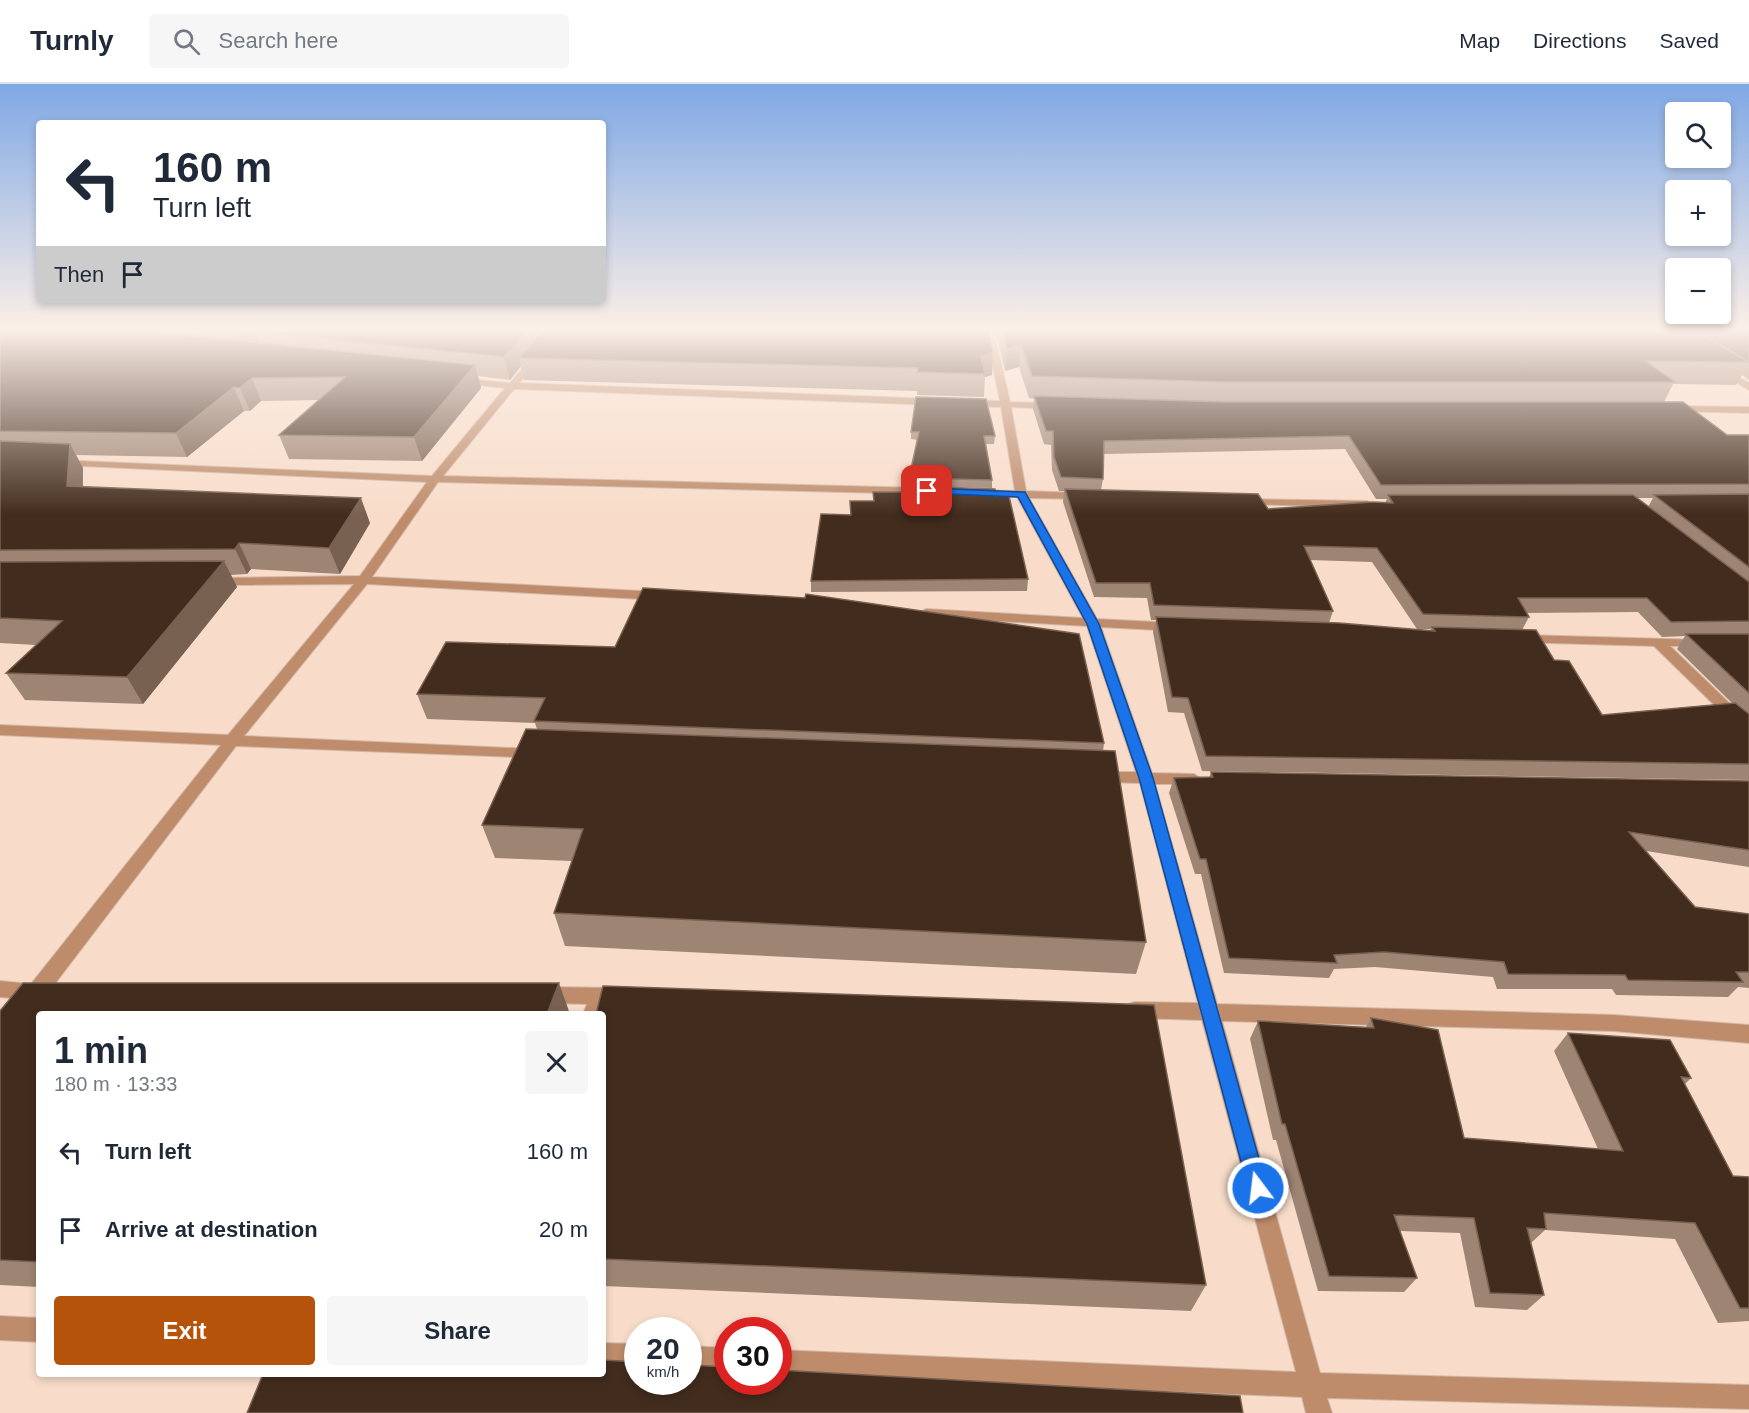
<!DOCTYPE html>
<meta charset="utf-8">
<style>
:root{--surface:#fff;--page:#f6f6f7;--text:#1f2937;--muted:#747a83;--line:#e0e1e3;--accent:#b45309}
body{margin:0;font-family:Helvetica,sans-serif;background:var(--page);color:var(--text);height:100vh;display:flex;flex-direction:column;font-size:22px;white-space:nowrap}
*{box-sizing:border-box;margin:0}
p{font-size:20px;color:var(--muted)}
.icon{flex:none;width:33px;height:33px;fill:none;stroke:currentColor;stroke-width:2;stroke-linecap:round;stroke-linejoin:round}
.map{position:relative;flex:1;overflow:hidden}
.drawer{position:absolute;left:36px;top:927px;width:570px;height:366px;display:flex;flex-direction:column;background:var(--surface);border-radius:6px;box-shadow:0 3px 9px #0003}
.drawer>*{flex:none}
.guide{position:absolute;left:36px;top:36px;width:570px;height:183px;border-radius:6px;box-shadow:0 3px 9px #0003;background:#fff;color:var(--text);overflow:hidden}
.tools{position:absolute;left:1665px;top:18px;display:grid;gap:12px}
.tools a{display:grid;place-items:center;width:66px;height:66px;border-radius:6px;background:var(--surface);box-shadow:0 3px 9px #0003;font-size:30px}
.speed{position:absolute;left:624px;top:1233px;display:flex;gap:12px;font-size:30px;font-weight:700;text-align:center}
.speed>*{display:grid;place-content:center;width:78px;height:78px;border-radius:50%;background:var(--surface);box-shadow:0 3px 9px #0003;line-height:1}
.speed small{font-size:15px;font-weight:400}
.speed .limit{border:9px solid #d22;background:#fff;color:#111}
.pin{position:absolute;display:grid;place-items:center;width:51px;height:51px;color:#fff;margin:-26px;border-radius:12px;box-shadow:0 3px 9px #0006}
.me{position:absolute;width:66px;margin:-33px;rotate:345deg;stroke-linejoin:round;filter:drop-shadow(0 0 4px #0008)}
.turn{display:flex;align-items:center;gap:21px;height:126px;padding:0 18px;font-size:27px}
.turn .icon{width:78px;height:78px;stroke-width:2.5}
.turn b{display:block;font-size:42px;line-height:51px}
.then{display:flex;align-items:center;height:57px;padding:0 18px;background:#0003;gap:12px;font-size:22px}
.round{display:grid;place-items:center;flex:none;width:63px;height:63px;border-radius:6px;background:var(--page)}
.overview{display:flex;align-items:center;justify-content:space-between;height:102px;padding:0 18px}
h1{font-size:36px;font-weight:600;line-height:45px}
.primary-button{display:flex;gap:12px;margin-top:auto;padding:12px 18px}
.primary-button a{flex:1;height:69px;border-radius:6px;background:var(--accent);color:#fff;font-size:24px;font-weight:600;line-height:69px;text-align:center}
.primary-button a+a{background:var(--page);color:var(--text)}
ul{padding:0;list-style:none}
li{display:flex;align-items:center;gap:18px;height:78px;padding:0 18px}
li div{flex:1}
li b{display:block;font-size:22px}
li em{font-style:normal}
header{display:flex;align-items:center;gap:36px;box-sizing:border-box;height:84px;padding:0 30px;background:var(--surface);border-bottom:2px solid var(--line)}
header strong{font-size:28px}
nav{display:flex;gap:33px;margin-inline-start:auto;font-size:21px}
.search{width:420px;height:54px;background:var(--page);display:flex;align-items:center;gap:15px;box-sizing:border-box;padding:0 21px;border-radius:6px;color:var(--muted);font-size:22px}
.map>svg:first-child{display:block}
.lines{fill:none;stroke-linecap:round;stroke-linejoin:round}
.minor-casing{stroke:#d1b8a8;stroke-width:2}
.minor{fill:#be8c6b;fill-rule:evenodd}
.wall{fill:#9d8473;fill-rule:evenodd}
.shaded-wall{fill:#796151}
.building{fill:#422c1d;stroke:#796151;stroke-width:1.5}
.route{fill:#1a73e8;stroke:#114b97;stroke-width:1.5}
</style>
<header>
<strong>Turnly</strong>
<div class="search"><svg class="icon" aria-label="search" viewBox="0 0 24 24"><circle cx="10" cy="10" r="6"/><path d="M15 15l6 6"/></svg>Search here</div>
<nav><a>Map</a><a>Directions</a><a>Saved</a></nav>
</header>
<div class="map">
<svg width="1749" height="1329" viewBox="0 0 1749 1329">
<rect width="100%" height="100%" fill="#f8dcc9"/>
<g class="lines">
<defs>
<g id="minor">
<path d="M 555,245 L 563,245 L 519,299 L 936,315 L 941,318 L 936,321 L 514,305 L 443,392 L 926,404 L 932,407 L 926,410 L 438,398 L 372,493 L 660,508 L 666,512 L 660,516 L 367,500 L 244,652 L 535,665 L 543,670 L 540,674 L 236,662 L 44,914 L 31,921 L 24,919 L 22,915 L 0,913 L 0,897 L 31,900 L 221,661 L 0,651 L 0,641 L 228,651 L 354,500 L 213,501 L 207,497 L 209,494 L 360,492 L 427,398 L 60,381 L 55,378 L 56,376 L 432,392 L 505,304 L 460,299 L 455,296 L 457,294 L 510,299 Z"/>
<path d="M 985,245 L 993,245 L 1010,318 L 1053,319 L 1058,322 L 1053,325 L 1011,323 L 1026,407 L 1082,409 L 1088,412 L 1082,415 L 1029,414 L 1097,535 L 1175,539 L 1182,543 L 1175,547 L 1101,543 L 1152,689 L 1194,690 L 1202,695 L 1194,700 L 1155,700 L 1217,920 L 1614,931 L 1749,941 L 1749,959 L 1614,947 L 1222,937 L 1320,1289 L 1749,1301 L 1749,1325 L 1327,1314 L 1332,1329 L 1306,1329 L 1302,1313 L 778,1290 L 778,1266 L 1296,1288 L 1202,936 L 1135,934 L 1128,932 L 1125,926 L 1128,920 L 1135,918 L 1198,919 L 1140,699 L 1101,698 L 1093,693 L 1101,688 L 1136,688 L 1087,542 L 926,533 L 920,529 L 926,525 L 1083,534 L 1017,413 L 977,412 L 971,409 L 977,406 L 1015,407 L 1001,323 L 969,322 L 964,319 L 969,316 L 1000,317 Z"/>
<path d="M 1721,283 L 1749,299 L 1749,306 L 1718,288 L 1718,284 Z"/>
<path d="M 1674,322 L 1749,323 L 1749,329 L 1671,327 L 1669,325 Z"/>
<path d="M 1244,415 L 1367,417 L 1373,420 L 1367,423 L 1240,420 L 1240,416 Z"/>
<path d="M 1522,551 L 1704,556 L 1706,559 L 1704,562 L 1670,562 L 1749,638 L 1749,652 L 1744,650 L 1654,562 L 1517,558 L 1515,555 Z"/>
<path d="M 544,903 L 619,904 L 626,906 L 628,912 L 626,918 L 606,920 L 603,930 L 583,930 L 587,920 L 544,919 L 537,917 L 535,911 L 537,905 Z"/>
<path d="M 0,1232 L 39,1234 L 39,1258 L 0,1256 Z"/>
<path d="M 603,1259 L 638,1260 L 638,1284 L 603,1283 Z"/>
<path d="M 688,1262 L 728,1264 L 728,1288 L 688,1286 Z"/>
</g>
</defs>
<!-- minor casing -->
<use href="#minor" class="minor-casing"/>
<!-- minor -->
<use href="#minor" class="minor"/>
</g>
<!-- wall -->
<g class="wall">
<path d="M 0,245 L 988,245 L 992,291 L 985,293 L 984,313 L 917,311 L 917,307 L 524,296 L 521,282 L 510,296 L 478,292 L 481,304 L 422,377 L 289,375 L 279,351 L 319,316 L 261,317 L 250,327 L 244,327 L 187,373 L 76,371 L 83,384 L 83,402 L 370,439 L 340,490 L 251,485 L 247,490 L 231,491 L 237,503 L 143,620 L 25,616 L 6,589 L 36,561 L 0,559 Z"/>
<path d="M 995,245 L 1749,245 L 1749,296 L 1742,291 L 1736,301 L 1673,300 L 1664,318 L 1727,351 L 1749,351 L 1749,696 L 1202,687 L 1184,629 L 1168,628 L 1153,548 L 1156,536 L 1151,536 L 1147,514 L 1094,513 L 1063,418 L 1064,407 L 1059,407 L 1052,386 L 1051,361 L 1044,360 L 1033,325 L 1034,315 L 1029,314 L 1019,283 L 1005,287 ZM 1345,365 L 1376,415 L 1387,415 L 1385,419 L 1268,425 L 1101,406 L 1103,395 L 1103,370 ZM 1636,414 L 1653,414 L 1648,423 ZM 1310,476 L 1372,478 L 1417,545 L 1431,545 L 1430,547 L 1329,539 L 1333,527 ZM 1638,528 L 1662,553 L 1685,552 L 1677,565 L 1732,619 L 1602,631 L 1554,576 L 1522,546 L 1529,533 L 1526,529 Z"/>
<path d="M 911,348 L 995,352 L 994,360 L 986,360 L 992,396 L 992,404 L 909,402 L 909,394 L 917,356 L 911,355 Z"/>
<path d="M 873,408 L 996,412 L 1028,495 L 1027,507 L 811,508 L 811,497 L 851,431 L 873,417 Z"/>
<path d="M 446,558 L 1104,659 L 1103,667 L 1146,858 L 1136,890 L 565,862 L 554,829 L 572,777 L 495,774 L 482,741 L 537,645 L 535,639 L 427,635 L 417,610 Z"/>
<path d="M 1211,688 L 1749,697 L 1749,783 L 1646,767 L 1695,823 L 1749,830 L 1749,904 L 1738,903 L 1728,913 L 1616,911 L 1612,905 L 1497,905 L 1493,893 L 1375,883 L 1334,885 L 1329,894 L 1224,889 L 1201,790 L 1195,790 L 1169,709 L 1174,694 L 1209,694 Z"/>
<path d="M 0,927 L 39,930 L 39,1203 L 0,1201 Z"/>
<path d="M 603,930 L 1206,1201 L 1191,1227 L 603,1202 Z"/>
<path d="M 1371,934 L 1464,1054 L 1598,1065 L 1554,967 L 1568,949 L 1691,994 L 1685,1000 L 1733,1092 L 1749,1093 L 1749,1237 L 1718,1239 L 1675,1155 L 1545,1146 L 1531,1159 L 1544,1211 L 1527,1226 L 1475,1223 L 1460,1149 L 1400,1147 L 1417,1194 L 1404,1208 L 1318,1207 L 1276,1056 L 1273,1056 L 1250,955 L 1258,937 L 1366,943 Z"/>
</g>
<!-- shaded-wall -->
<g class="shaded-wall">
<path d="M 240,245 L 281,245 L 255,248 L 260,259 L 246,268 L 237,246 Z"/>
<path d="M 530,245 L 552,245 L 519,274 L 521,282 L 510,296 L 504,273 Z"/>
<path d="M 1021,261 L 1019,283 L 1005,287 L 1007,265 Z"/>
<path d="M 993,269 L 992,291 L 985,293 L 981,272 Z"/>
<path d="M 475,281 L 481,304 L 422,377 L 414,353 Z"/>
<path d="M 252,294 L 261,317 L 250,327 L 240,304 Z"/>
<path d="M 234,303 L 244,327 L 187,373 L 176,349 Z"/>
<path d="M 70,360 L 83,384 L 82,427 L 67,402 Z"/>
<path d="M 361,414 L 370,439 L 340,490 L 329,464 Z"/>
<path d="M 239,459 L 251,485 L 247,490 L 235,465 Z"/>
<path d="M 224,477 L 237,503 L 143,620 L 127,593 Z"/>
<path d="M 559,899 L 570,930 L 547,930 Z"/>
</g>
<!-- building -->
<g class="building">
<path d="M 0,245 L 127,245 L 475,281 L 414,353 L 279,351 L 345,293 L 252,294 L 240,304 L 234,303 L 176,349 L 0,347 Z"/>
<path d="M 224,245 L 240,245 L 237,246 Z"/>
<path d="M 260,245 L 530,245 L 504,273 L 255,248 Z"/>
<path d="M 544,245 L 988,245 L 993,269 L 981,272 L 985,290 L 917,288 L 918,284 L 519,274 Z"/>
<path d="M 1002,245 L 1694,245 L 1749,278 L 1646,277 L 1675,298 L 1227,298 L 1032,292 L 1021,261 L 1007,265 Z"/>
<path d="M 1694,245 L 1749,245 L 1749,278 Z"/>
<path d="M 1034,312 L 1225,318 L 1683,318 L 1727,351 L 1749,351 L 1749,400 L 1381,401 L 1349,352 L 1104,357 L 1103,395 L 1061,393 L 1054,373 L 1053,347 L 1046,347 Z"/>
<path d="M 916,313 L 986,315 L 995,352 L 984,352 L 992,396 L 909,394 L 919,348 L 911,348 Z"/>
<path d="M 0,357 L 70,360 L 67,402 L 361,414 L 329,464 L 239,459 L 235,465 L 0,466 Z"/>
<path d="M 907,402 L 995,405 L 996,412 L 1009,412 L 1028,495 L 811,497 L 821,430 L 851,431 L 850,417 L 874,417 L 873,408 L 906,408 Z"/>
<path d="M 1065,405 L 1258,410 L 1268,425 L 1373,418 L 1393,419 L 1388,411 L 1633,411 L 1749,498 L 1749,537 L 1671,538 L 1647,514 L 1518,514 L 1529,533 L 1423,530 L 1377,464 L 1304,462 L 1333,527 L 1154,521 L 1150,499 L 1096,499 Z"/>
<path d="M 1749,410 L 1749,483 L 1654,411 Z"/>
<path d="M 224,477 L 127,593 L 6,589 L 62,537 L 0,534 L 0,478 Z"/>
<path d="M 643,504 L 805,514 L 806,510 L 1079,550 L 1104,659 L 534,637 L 545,614 L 417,610 L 446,558 L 615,563 Z"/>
<path d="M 1156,533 L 1339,539 L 1435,547 L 1432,543 L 1536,546 L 1554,576 L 1569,577 L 1602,631 L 1735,619 L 1749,630 L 1749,680 L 1206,672 L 1188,614 L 1172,613 Z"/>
<path d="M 1686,550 L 1749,550 L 1749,609 Z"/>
<path d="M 526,645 L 1115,667 L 1146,858 L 554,829 L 583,745 L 482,741 Z"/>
<path d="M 1211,688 L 1749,697 L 1749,766 L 1629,748 L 1695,823 L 1749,830 L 1749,888 L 1736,888 L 1743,898 L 1628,896 L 1625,891 L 1508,890 L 1504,878 L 1384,868 L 1334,871 L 1337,879 L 1229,874 L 1206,775 L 1200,775 L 1174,694 L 1213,693 Z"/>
<path d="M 23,899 L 559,899 L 547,930 L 39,930 L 39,1178 L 0,1176 L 0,927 Z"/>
<path d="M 603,902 L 1154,921 L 1206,1201 L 603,1175 L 603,930 L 596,930 Z"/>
<path d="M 1371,934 L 1438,946 L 1464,1054 L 1623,1067 L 1568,949 L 1670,956 L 1691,994 L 1681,993 L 1733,1092 L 1749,1093 L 1749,1224 L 1740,1224 L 1695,1139 L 1544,1129 L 1546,1145 L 1527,1144 L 1544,1211 L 1490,1209 L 1474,1134 L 1394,1131 L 1417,1194 L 1329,1192 L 1285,1040 L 1282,1040 L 1258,937 L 1374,944 Z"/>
<path d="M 603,1276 L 638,1278 L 638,1298 L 688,1298 L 688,1281 L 728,1283 L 728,1298 L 778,1298 L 778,1286 L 1240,1312 L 1243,1329 L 247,1329 L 263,1290 L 603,1290 Z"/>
</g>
<!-- sky -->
<linearGradient id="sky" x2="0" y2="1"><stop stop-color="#7fa8e5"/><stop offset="0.57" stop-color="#fcefe7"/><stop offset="1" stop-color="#fcefe7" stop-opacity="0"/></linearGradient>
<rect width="1749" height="431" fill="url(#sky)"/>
<!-- route -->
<path class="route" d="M 927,404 L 1025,408 L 1099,540 L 1153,694 L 1267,1104 L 1265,1111 L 1258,1114 L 1251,1111 L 1248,1104 L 1139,694 L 1087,540 L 1018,413 L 924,409 L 922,407 Z"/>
</svg>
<div class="tools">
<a><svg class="icon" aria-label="search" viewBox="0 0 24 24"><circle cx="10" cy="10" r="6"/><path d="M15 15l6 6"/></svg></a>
<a>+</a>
<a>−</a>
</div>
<div class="speed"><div>20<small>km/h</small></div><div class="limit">30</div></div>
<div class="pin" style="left:927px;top:407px;background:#d93025"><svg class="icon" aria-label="arrive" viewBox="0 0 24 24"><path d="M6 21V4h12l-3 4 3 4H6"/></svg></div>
<svg class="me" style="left:1258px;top:1104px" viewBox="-20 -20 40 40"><circle r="17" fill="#1a73e8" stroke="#fff" stroke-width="3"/><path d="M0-11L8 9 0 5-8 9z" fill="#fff"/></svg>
<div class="guide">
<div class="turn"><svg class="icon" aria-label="left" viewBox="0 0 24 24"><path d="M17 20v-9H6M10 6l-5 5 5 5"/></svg><div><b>160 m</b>Turn left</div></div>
<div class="then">Then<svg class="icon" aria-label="arrive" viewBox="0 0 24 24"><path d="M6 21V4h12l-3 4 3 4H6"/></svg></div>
</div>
<section class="drawer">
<div class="overview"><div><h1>1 min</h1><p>180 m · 13:33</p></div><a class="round"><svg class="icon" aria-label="close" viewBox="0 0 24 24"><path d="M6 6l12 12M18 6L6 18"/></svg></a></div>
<ul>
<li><svg class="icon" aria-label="left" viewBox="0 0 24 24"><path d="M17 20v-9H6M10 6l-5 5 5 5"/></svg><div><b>Turn left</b></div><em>160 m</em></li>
<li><svg class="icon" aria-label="arrive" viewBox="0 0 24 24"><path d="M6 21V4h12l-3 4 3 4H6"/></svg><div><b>Arrive at destination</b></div><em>20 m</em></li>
</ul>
<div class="primary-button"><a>Exit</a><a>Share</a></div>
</section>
</div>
